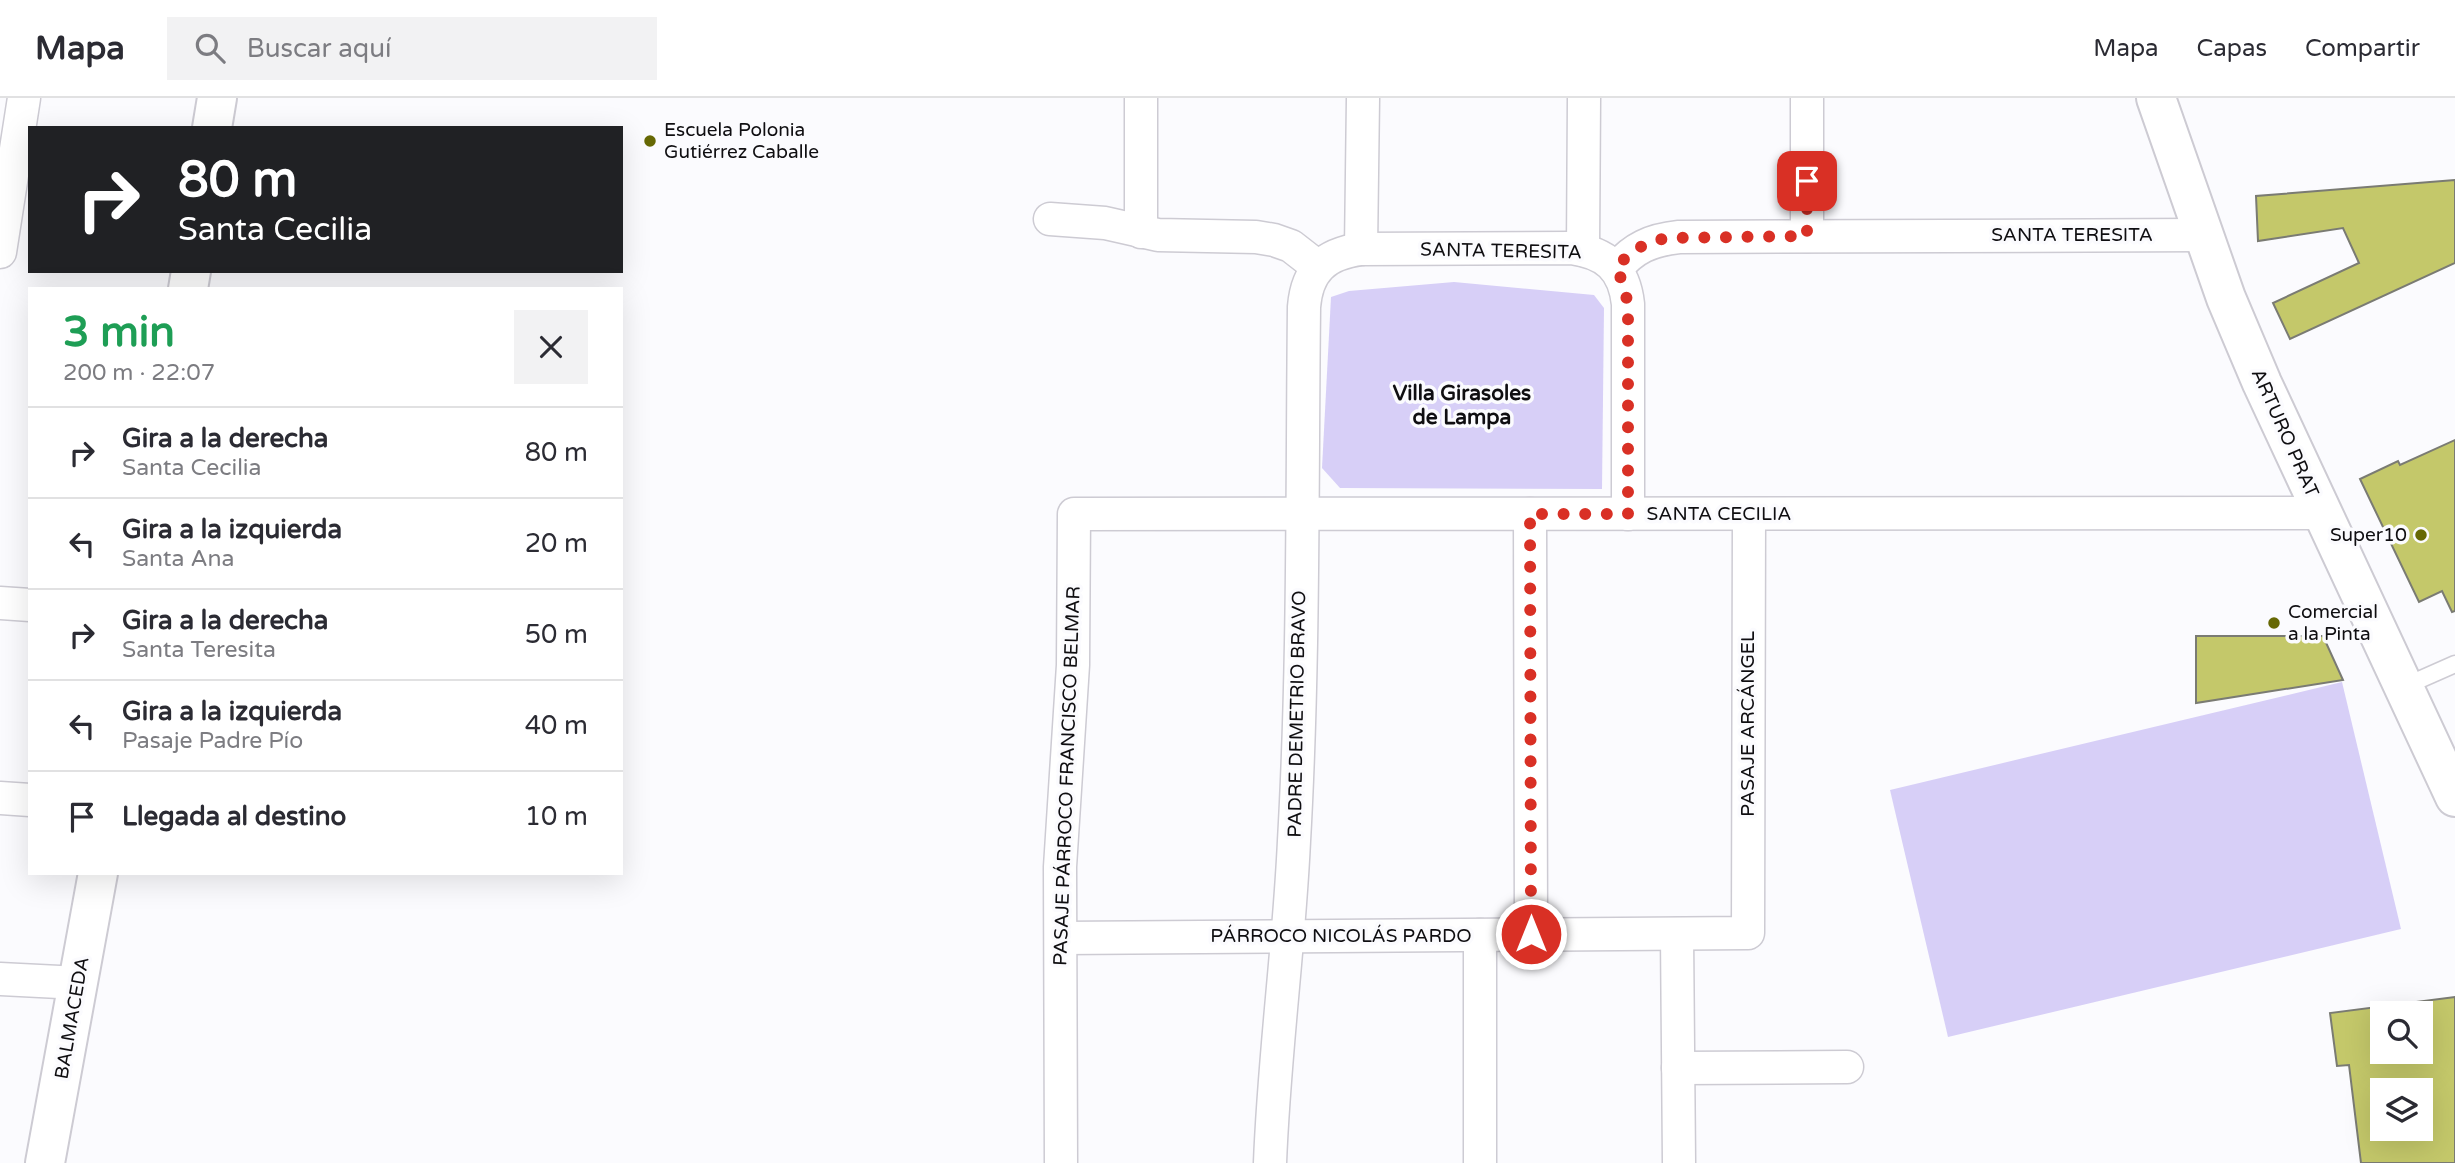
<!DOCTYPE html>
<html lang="es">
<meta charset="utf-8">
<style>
:root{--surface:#fff;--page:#f2f2f3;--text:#2b2b33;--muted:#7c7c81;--line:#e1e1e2}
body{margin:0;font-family:"Varela Round",sans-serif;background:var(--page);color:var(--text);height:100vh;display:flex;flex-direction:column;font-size:26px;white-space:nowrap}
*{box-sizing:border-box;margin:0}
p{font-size:23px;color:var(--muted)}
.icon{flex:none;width:38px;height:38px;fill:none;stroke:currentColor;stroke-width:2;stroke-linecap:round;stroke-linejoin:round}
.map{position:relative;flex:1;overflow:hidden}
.drawer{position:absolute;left:28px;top:189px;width:595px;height:588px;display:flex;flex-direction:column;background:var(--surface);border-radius:0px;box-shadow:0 7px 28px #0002}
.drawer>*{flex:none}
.banner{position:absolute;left:28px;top:28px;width:595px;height:147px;border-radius:0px;box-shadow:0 7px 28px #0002;background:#202124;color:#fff;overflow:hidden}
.controls{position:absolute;left:2370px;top:903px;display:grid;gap:14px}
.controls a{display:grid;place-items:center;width:63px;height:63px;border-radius:0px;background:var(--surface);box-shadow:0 7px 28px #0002;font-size:35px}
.pin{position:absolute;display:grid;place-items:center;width:60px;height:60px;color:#fff;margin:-30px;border-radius:14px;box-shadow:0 4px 10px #0006}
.me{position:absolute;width:77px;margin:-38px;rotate:0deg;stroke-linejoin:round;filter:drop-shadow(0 0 5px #0008)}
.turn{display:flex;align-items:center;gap:24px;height:147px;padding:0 35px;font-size:32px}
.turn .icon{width:91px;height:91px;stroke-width:2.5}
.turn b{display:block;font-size:49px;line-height:60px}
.round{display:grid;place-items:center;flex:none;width:74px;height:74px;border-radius:0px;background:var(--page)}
.headline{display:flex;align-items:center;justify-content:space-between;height:119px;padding:0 35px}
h1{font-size:42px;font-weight:800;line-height:52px;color:#1e9e55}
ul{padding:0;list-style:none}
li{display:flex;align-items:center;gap:21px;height:91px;padding:0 35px;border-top:2px solid var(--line)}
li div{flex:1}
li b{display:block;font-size:26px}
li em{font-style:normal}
header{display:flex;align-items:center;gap:42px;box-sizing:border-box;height:98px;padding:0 35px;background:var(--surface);border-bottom:2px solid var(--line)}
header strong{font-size:33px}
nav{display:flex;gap:38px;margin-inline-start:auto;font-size:24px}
.search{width:490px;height:63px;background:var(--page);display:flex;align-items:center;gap:18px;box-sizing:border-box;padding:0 24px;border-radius:0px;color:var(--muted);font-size:26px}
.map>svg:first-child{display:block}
.green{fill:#d7cff7}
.building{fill:#c4c86a;stroke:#7a7b73;stroke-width:2;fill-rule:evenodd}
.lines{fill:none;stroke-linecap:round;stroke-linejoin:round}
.lane-casing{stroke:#cdcbd3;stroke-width:19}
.street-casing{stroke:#cdcbd3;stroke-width:35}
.secondary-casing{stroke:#cdcbd3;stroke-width:42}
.lane{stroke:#fff;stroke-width:16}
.street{stroke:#fff;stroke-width:32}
.secondary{stroke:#fff;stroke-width:38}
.route{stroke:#d93025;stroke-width:12;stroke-dasharray:0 21.6}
.poi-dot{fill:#666804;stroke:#fbfbfe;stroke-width:2.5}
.labels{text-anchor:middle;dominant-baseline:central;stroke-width:7;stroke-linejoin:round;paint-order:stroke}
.poi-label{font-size:19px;fill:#0f0e11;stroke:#fbfbfe;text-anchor:start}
.street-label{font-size:19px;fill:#0f0e11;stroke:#fbfbfe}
.neighbourhood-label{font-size:21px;font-weight:bold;fill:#0f0e11;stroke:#fbfbfe}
</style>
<header>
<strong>Mapa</strong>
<div class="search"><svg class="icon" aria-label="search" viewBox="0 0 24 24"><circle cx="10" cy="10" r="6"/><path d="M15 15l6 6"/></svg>Buscar aquí</div>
<nav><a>Mapa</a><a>Capas</a><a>Compartir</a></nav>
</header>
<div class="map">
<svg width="2455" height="1065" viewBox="0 0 2455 1065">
<rect width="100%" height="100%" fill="#fbfbfe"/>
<!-- green -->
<g class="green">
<path d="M 1454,184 L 1594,197 L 1604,210 L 1602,391 L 1340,390 L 1322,370 L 1331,199 L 1349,193 Z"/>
<path d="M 2342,584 L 2401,831 L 1948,939 L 1890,692 Z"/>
</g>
<!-- building -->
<g class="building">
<path d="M 2455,82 L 2455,165 L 2290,241 L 2273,205 L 2359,165 L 2343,130 L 2258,143 L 2256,98 Z"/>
<path d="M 2455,342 L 2455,513 L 2452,514 L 2442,493 L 2419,504 L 2360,381 L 2398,363 L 2400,367 Z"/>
<path d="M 2196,538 L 2323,538 L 2343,582 L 2196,605 Z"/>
<path d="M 2455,899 L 2455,1065 L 2361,1065 L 2349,967 L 2337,968 L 2330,915 ZM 2382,915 L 2420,915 L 2420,954 L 2382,954 ZM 2382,992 L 2420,992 L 2420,1031 L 2382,1031 Z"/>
</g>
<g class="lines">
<defs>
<path id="lane" d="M 2403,589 L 2455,566"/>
<g id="street">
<path d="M 1807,0 L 1807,138"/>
<path d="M 1050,121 L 1105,125 L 1158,137 L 1256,139 L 1274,142 L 1291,148 L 1318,169"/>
<path d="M 1141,134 L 1141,0"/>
<path d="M 1361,151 L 1363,0"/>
<path d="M 1583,152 L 1584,0"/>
<path d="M 0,154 L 24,0"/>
<path d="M 1616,171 C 1633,150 1651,142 1679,139 L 2203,137"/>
<path d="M 1530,416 L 1531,836"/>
<path d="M 0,505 L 30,507"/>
<path d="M 0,700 L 30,702"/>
<path d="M 1677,836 L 1679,1065"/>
<path d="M 1480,837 L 1480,1065"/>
<path d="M 1061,840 L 1748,835 L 1749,416"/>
<path d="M 0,881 L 79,885"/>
<path d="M 1678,970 L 1847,969"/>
<path d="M 1061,1065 L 1060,769 L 1073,567 L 1074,416 L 2322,415"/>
<path d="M 1270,1065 C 1274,957 1289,851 1294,743 C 1304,566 1302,387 1304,209 C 1307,172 1325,156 1361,151 L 1571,150 C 1606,155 1624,170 1628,206 L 1628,416"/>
</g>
<g id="secondary">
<path d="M 2156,0 L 2226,200 L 2262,285 L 2455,699"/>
<path d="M 212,30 L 217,0"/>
<path d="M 188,191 L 191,173"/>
<path d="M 45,1065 L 98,775"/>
</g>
</defs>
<!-- lane casing -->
<use href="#lane" class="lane-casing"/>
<!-- street casing -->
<use href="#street" class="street-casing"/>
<!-- secondary casing -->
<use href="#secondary" class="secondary-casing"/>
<!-- lane -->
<use href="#lane" class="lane"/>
<!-- street -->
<use href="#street" class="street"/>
<!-- secondary -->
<use href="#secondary" class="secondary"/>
</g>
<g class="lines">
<!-- route -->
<path class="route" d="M 1531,836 L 1530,416 L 1628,416 L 1628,206 L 1622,182 L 1616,171 L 1626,159 L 1640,149 L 1665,140 L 1807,138 L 1807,83"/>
</g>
<!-- markers -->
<g class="poi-dot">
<circle cx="650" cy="43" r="7"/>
<circle cx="2421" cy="437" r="7"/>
<circle cx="2274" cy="525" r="7"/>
</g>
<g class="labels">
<!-- poi labels -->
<g class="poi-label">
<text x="664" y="32">Escuela Polonia<tspan x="664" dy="22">Gutiérrez Caballe</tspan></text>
<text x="2407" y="437" text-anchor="end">Super10</text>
<text x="2288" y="514">Comercial<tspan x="2288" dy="22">a la Pinta</tspan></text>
</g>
<!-- street labels -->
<g class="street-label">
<text x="2072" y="137">SANTA TERESITA</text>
<text transform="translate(1501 153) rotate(1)">SANTA TERESITA</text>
<text transform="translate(2285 335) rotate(66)">ARTURO PRAT</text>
<text x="1719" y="416">SANTA CECILIA</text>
<text transform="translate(1297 616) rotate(-89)">PADRE DEMETRIO BRAVO</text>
<text transform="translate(1748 626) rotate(-90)">PASAJE ARCÁNGEL</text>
<text transform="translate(1067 678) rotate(-88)">PASAJE PÁRROCO FRANCISCO BELMAR</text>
<text x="1341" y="838">PÁRROCO NICOLÁS PARDO</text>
<text transform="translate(72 920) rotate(-80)">BALMACEDA</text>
</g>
<!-- neighbourhood labels -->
<g class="neighbourhood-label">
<text x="1462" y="295">Villa Girasoles<tspan x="1462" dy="24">de Lampa</tspan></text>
</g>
</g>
</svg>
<div class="controls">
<a><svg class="icon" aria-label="search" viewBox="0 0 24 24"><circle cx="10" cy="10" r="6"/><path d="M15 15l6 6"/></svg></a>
<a><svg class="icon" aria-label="layers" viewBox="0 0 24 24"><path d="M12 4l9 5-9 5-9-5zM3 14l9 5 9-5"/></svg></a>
</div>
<div class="pin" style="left:1807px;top:83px;background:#d93025"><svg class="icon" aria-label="arrive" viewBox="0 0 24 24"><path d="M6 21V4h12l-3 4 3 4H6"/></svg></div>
<svg class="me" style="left:1531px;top:836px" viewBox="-20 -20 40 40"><circle r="17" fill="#d93025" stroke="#fff" stroke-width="3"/><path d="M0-11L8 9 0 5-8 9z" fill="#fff"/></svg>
<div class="banner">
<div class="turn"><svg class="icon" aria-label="right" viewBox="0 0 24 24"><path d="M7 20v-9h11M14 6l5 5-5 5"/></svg><div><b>80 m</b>Santa Cecilia</div></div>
</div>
<section class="drawer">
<div class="headline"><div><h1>3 min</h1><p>200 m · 22:07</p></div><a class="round"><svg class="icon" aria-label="close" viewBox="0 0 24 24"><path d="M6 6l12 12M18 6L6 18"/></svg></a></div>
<ul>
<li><svg class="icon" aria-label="right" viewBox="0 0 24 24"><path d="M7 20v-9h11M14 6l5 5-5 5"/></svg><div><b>Gira a la derecha</b><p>Santa Cecilia</p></div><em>80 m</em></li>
<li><svg class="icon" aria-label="left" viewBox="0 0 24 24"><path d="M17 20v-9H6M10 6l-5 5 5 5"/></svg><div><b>Gira a la izquierda</b><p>Santa Ana</p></div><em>20 m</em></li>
<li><svg class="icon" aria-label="right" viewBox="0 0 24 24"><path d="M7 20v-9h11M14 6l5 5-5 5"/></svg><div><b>Gira a la derecha</b><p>Santa Teresita</p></div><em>50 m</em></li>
<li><svg class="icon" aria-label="left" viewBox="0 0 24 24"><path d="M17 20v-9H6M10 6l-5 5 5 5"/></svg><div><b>Gira a la izquierda</b><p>Pasaje Padre Pío</p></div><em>40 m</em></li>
<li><svg class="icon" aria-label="arrive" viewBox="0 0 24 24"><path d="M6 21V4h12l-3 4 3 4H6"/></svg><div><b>Llegada al destino</b></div><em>10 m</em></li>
</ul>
</section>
</div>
